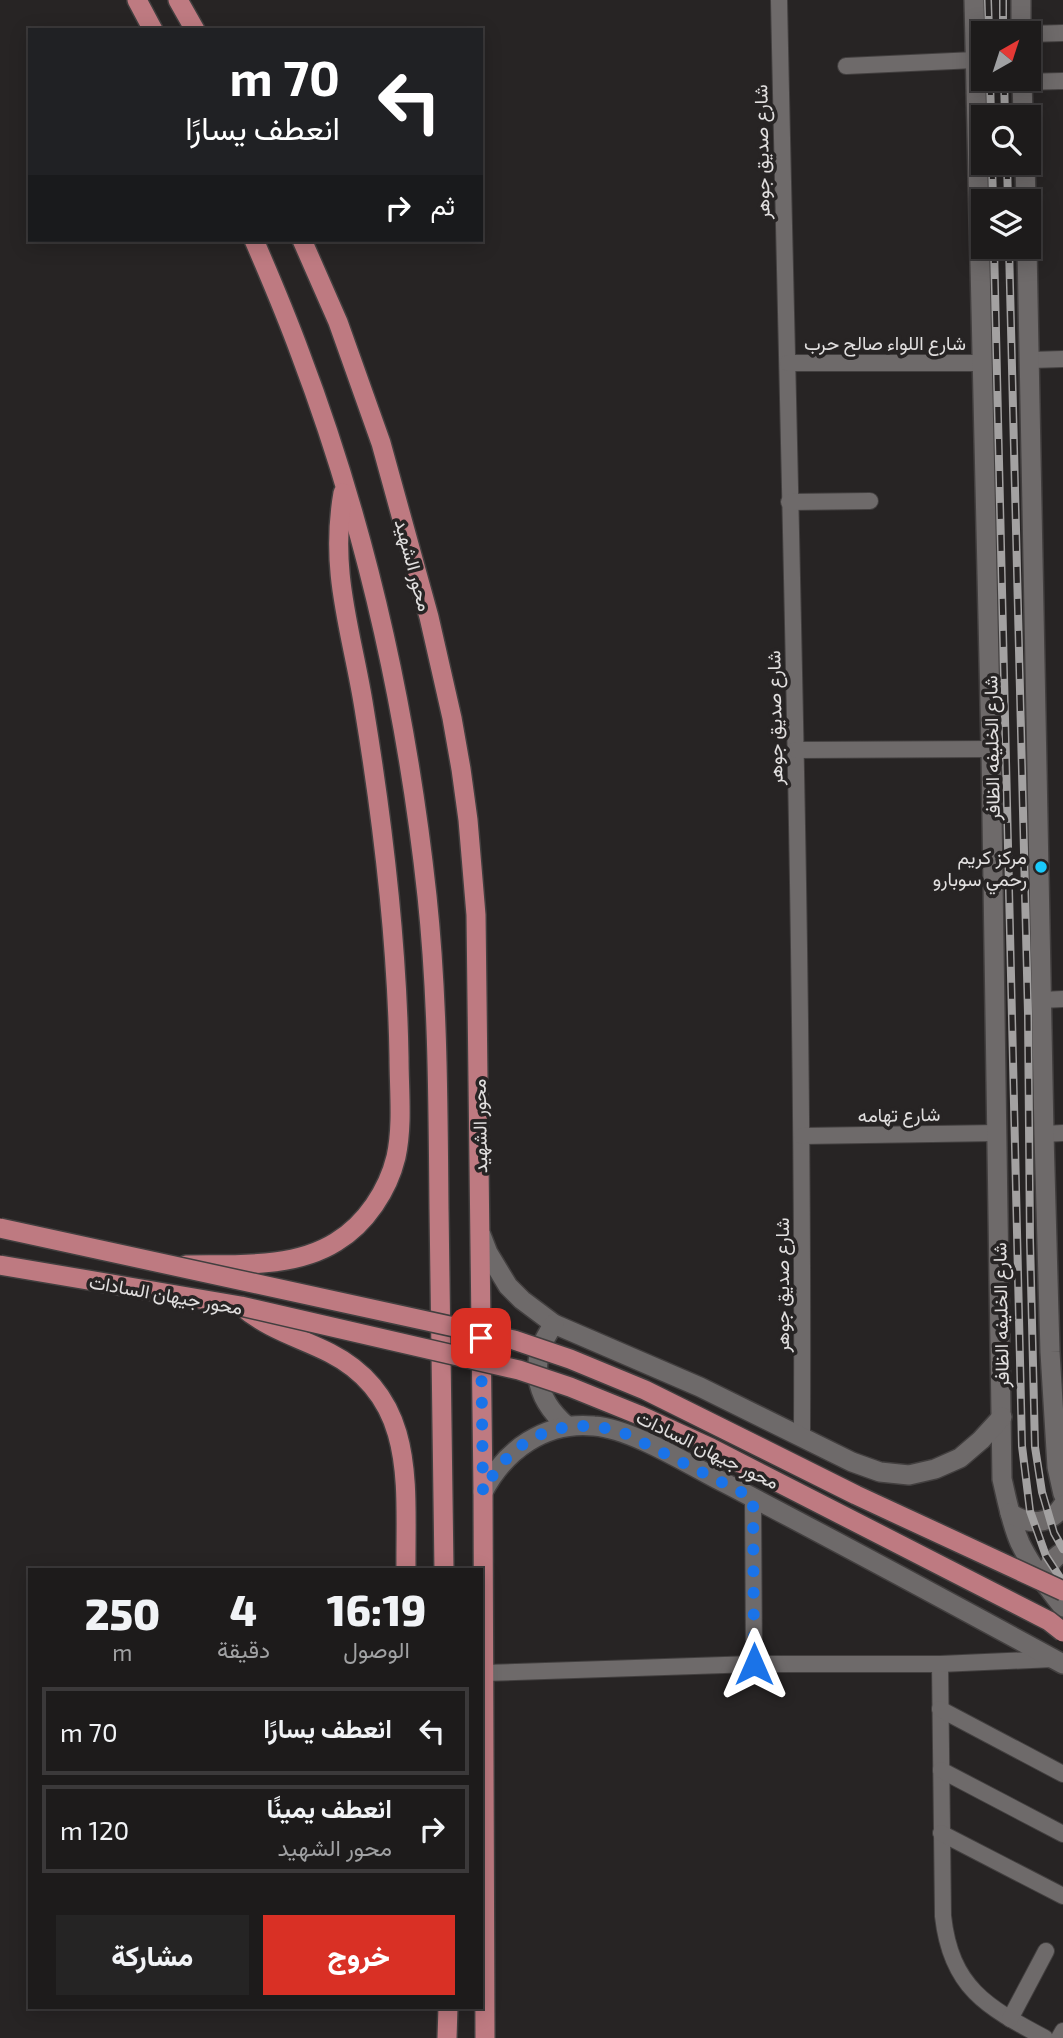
<!DOCTYPE html>
<html lang="ar">
<meta charset="utf-8">
<style>
:root{--surface:#1d1b1b;--page:#252424;--text:#f1f3f6;--muted:#a0a1a3;--line:#3b393a;--accent:#d93025}
body{margin:0;font-family:"Exo 2",Vazirmatn,sans-serif;background:var(--page);color:var(--text);direction:rtl;height:100vh;display:flex;flex-direction:column;font-size:26px;white-space:nowrap}
*{box-sizing:border-box;margin:0}
p{font-size:23px;color:var(--muted)}
.icon{flex:none;width:38px;height:38px;fill:none;stroke:currentColor;stroke-width:2;stroke-linecap:round;stroke-linejoin:round}
.map{position:relative;flex:1;overflow:hidden;direction:ltr}
.details{position:absolute;left:28px;top:1568px;width:455px;height:441px;display:flex;flex-direction:column;background:var(--surface);border-radius:0px;box-shadow:0 4px 18px #0003,0 0 0 2px var(--line);direction:rtl}
.details>*{flex:none}
.banner{position:absolute;left:28px;top:28px;width:455px;height:214px;border-radius:0px;box-shadow:0 4px 18px #0003,0 0 0 2px var(--line);direction:rtl;background:#202124;color:#fff;overflow:hidden}
.needle{width:46px;rotate:39deg}
.fabs{position:absolute;left:971px;top:21px;display:grid;gap:14px}
.fabs a{display:grid;place-items:center;width:70px;height:70px;border-radius:0px;background:var(--surface);box-shadow:0 4px 18px #0003,0 0 0 2px var(--line);font-size:35px}
.pin{position:absolute;display:grid;place-items:center;width:60px;height:60px;color:#fff;margin:-30px;border-radius:14px;box-shadow:0 4px 10px #0006}
.me{position:absolute;width:77px;margin:-38px;rotate:0deg;stroke-linejoin:round;filter:drop-shadow(0 0 5px #0008)}
.turn{display:flex;align-items:center;gap:24px;height:147px;padding:0 28px;font-size:32px}
.turn .icon{width:91px;height:91px;stroke-width:2.5}
.turn b{display:block;font-size:49px;line-height:60px}
.then{display:flex;align-items:center;height:66px;padding:0 28px;background:#0003;gap:14px;font-size:26px}
.eta{display:flex;justify-content:space-evenly;align-items:center;height:119px;text-align:center}
.eta b{font-size:42px;font-weight:800;line-height:49px}
.cta{display:flex;gap:14px;margin-top:auto;padding:14px 28px}
.cta a{flex:1;height:80px;border-radius:0px;background:var(--accent);color:#fff;font-size:28px;font-weight:800;line-height:80px;text-align:center}
.cta a+a{background:var(--page);color:var(--text)}
ul{padding:0;list-style:none}
li{display:flex;align-items:center;gap:21px;height:88px;margin:0 14px 10px;padding:0 14px;border:4px solid var(--line);border-radius:0px}
li div{flex:1}
li b{display:block;font-size:26px}
li em{font-style:normal}
.map>svg:first-child{display:block}
.lines{fill:none;stroke-linecap:round;stroke-linejoin:round}
.minor-casing{stroke:#423f3f;stroke-width:18}
.tertiary-casing{stroke:#423f3f;stroke-width:22}
.secondary-casing{stroke:#423f3f;stroke-width:22}
.primary-casing{stroke:#423f3f;stroke-width:22}
.minor{stroke:#6e6a6a;stroke-width:16}
.tertiary{stroke:#6e6a6a;stroke-width:19}
.secondary{stroke:#6e6a6a;stroke-width:19}
.primary{stroke:#be7a81;stroke-width:19}
.rail-casing{stroke:#a3a1a1;stroke-width:8}
.rail{stroke:#272424;stroke-width:5;stroke-dasharray:16;stroke-linecap:butt}
.primary-bridge-casing{stroke:#423f3f;stroke-width:22;stroke-linecap:butt}
.primary-bridge{stroke:#be7a81;stroke-width:19}
.route{stroke:#1a73e8;stroke-width:12;stroke-dasharray:0 21.6}
.poi-dot{fill:#19cafc;stroke:#272424;stroke-width:2.5}
.labels{text-anchor:middle;dominant-baseline:central;stroke-width:7;stroke-linejoin:round;paint-order:stroke}
.street-label{font-size:19px;fill:#e1dfdf;stroke:#272424}
.poi-label{font-size:19px;fill:#e1dfdf;stroke:#272424;text-anchor:end}
</style>
<div class="map">
<svg width="1063" height="2038" viewBox="0 0 1063 2038">
<rect width="100%" height="100%" fill="#272424"/>
<g class="lines">
<defs>
<g id="minor">
<path d="M 779,0 C 789,479 804,957 802,1436"/>
<path d="M 1029,34 L 1063,33"/>
<path d="M 846,66 L 975,60"/>
<path d="M 1022,82 L 1063,81"/>
<path d="M 1031,360 L 1063,359"/>
<path d="M 788,363 L 982,363"/>
<path d="M 789,502 L 870,501"/>
<path d="M 796,750 L 991,749"/>
<path d="M 1042,1000 L 1063,999"/>
<path d="M 1044,1134 L 1063,1133"/>
<path d="M 802,1136 L 997,1133"/>
<path d="M 753,1498 L 754,1664"/>
<path d="M 940,1664 L 943,1916 C 951,1988 987,2007 1045,2038"/>
<path d="M 484,1673 L 754,1664 L 940,1664 L 1053,1659"/>
<path d="M 940,1709 L 1063,1774"/>
<path d="M 941,1770 L 1063,1834"/>
<path d="M 941,1833 L 1063,1896"/>
<path d="M 1010,2019 L 1046,1951"/>
<path d="M 1059,2038 L 1063,2031"/>
</g>
<g id="tertiary">
<path d="M 974,0 L 991,749 L 1002,1479 C 1007,1500 1011,1523 1020,1543 C 1031,1566 1047,1587 1063,1607"/>
<path d="M 1021,0 L 1021,33"/>
<path d="M 1022,79 L 1023,117"/>
<path d="M 1025,163 L 1026,201"/>
<path d="M 1027,247 L 1044,1134 L 1050,1352 L 1057,1467 L 1063,1494"/>
<path d="M 1010,1513 C 1029,1526 1051,1525 1063,1505"/>
<path d="M 1047,1586 C 1045,1571 1049,1560 1063,1552"/>
</g>
<g id="secondary">
<path d="M 481,1235 L 488,1253 L 508,1286 L 522,1300 L 554,1324 L 700,1387 L 852,1462 L 880,1472 L 909,1475 L 935,1469 L 960,1458 L 981,1440 L 1002,1417"/>
<path d="M 554,1324 C 528,1360 533,1397 567,1426"/>
<path d="M 483,1492 C 505,1450 545,1421 594,1426 C 633,1429 689,1465 725,1483 C 838,1542 951,1603 1063,1664"/>
</g>
<g id="primary">
<path d="M 137,0 L 153,30"/>
<path d="M 178,0 L 195,30"/>
<path d="M 254,240 C 270,277 286,315 300,353 C 366,527 407,711 427,896 C 438,1000 438,1104 439,1209 C 441,1329 442,1449 444,1570"/>
<path d="M 302,240 L 338,322 L 381,443 L 429,617 L 452,718 L 461,769 L 468,820 L 476,915 L 483,1492 L 485,2038"/>
<path d="M 186,1265 C 234,1264 293,1269 336,1242 C 366,1224 388,1190 396,1157 C 403,1125 399,1090 399,1057 C 397,940 383,823 364,708 C 352,632 329,573 343,493"/>
<path d="M 241,1306 C 269,1330 298,1337 330,1353 C 418,1398 405,1487 406,1570"/>
<path d="M 447,2038 L 448,2007"/>
</g>
</defs>
<!-- minor casing -->
<use href="#minor" class="minor-casing"/>
<!-- tertiary casing -->
<use href="#tertiary" class="tertiary-casing"/>
<!-- secondary casing -->
<use href="#secondary" class="secondary-casing"/>
<!-- primary casing -->
<use href="#primary" class="primary-casing"/>
<!-- minor -->
<use href="#minor" class="minor"/>
<!-- tertiary -->
<use href="#tertiary" class="tertiary"/>
<!-- secondary -->
<use href="#secondary" class="secondary"/>
<!-- primary -->
<use href="#primary" class="primary"/>
<defs>
<g id="rail">
<path d="M 988,0 L 989,33"/>
<path d="M 1003,0 L 1003,33"/>
<path d="M 990,79 L 991,117"/>
<path d="M 1004,79 L 1005,117"/>
<path d="M 992,163 L 993,201"/>
<path d="M 1007,163 L 1008,201"/>
<path d="M 994,247 L 1022,1446 L 1030,1511 L 1046,1556 L 1063,1582"/>
<path d="M 1009,247 L 1028,1013 L 1030,1240 L 1035,1447 L 1042,1492 L 1054,1533 L 1063,1549"/>
</g>
</defs>
<!-- rail casing -->
<use href="#rail" class="rail-casing"/>
<!-- rail -->
<use href="#rail" class="rail"/>
<defs>
<g id="primary-bridge">
<path d="M 0,1228 L 514,1340 L 570,1359 L 645,1390 L 856,1495 L 1063,1591"/>
<path d="M 0,1265 L 241,1306 L 519,1370 L 570,1387 L 639,1415 L 711,1448 L 1049,1621 L 1063,1632"/>
</g>
</defs>
<!-- primary-bridge casing -->
<use href="#primary-bridge" class="primary-bridge-casing"/>
<!-- primary-bridge -->
<use href="#primary-bridge" class="primary-bridge"/>
</g>
<g class="lines">
<!-- route -->
<path class="route" d="M 481,1338 L 483,1492 C 511,1437 562,1414 622,1432 L 753,1498 L 754,1664"/>
</g>
<!-- markers -->
<circle class="poi-dot" cx="1041" cy="867" r="7"/>
<g class="labels">
<!-- street labels -->
<g class="street-label">
<text transform="translate(761 152) rotate(-91)">شارع صديق جوهر</text>
<text x="885" y="342">شارع اللواء صالح حرب</text>
<text transform="translate(414 565) rotate(75)">محور الشهيد</text>
<text transform="translate(774 718) rotate(-91)">شارع صديق جوهر</text>
<text transform="translate(991 748) rotate(-91)">شارع الخليفه الظافر</text>
<text transform="translate(899 1114) rotate(-1)">شارع تهامه</text>
<text transform="translate(479 1126) rotate(-91)">محور الشهيد</text>
<text transform="translate(781 1285) rotate(-90)">شارع صديق جوهر</text>
<text transform="translate(166 1294) rotate(10)">محور جيهان السادات</text>
<text transform="translate(1000 1315) rotate(-91)">شارع الخليفه الظافر</text>
<text transform="translate(708 1449) rotate(26)">محور جيهان السادات</text>
</g>
<!-- poi labels -->
<g class="poi-label">
<text x="1027" y="856">مركز كريم<tspan x="1027" dy="22">رحمي سوبارو</tspan></text>
</g>
</g>
</svg>
<div class="fabs">
<a><svg class="needle" viewBox="-14 -14 28 28"><path d="M0-13l5 13h-10z" fill="#e53935"/><path d="M0 13l5-13h-10z" fill="#a0a1a3"/></svg></a>
<a><svg class="icon" aria-label="search" viewBox="0 0 24 24"><circle cx="10" cy="10" r="6"/><path d="M15 15l6 6"/></svg></a>
<a><svg class="icon" aria-label="layers" viewBox="0 0 24 24"><path d="M12 4l9 5-9 5-9-5zM3 14l9 5 9-5"/></svg></a>
</div>
<div class="pin" style="left:481px;top:1338px;background:#d93025"><svg class="icon" aria-label="arrive" viewBox="0 0 24 24"><path d="M6 21V4h12l-3 4 3 4H6"/></svg></div>
<svg class="me" style="left:754px;top:1664px" viewBox="-20 -20 40 40"><path d="M0-17L14 15 0 8-14 15z" fill="#1a73e8" stroke="#fff" stroke-width="4"/></svg>
<div class="banner">
<div class="turn"><svg class="icon" aria-label="left" viewBox="0 0 24 24"><path d="M17 20v-9H6M10 6l-5 5 5 5"/></svg><div><b>70 m</b>انعطف يسارًا</div></div>
<div class="then">ثم<svg class="icon" aria-label="right" viewBox="0 0 24 24"><path d="M7 20v-9h11M14 6l5 5-5 5"/></svg></div>
</div>
<section class="details">
<div class="eta">
<div><b>16:19</b><p>الوصول</p></div>
<div><b>4</b><p>دقيقة</p></div>
<div><b>250</b><p>m</p></div>
</div>
<ul>
<li><svg class="icon" aria-label="left" viewBox="0 0 24 24"><path d="M17 20v-9H6M10 6l-5 5 5 5"/></svg><div><b>انعطف يسارًا</b></div><em>70 m</em></li>
<li><svg class="icon" aria-label="right" viewBox="0 0 24 24"><path d="M7 20v-9h11M14 6l5 5-5 5"/></svg><div><b>انعطف يمينًا</b><p>محور الشهيد</p></div><em>120 m</em></li>
</ul>
<div class="cta"><a>خروج</a><a>مشاركة</a></div>
</section>
</div>
